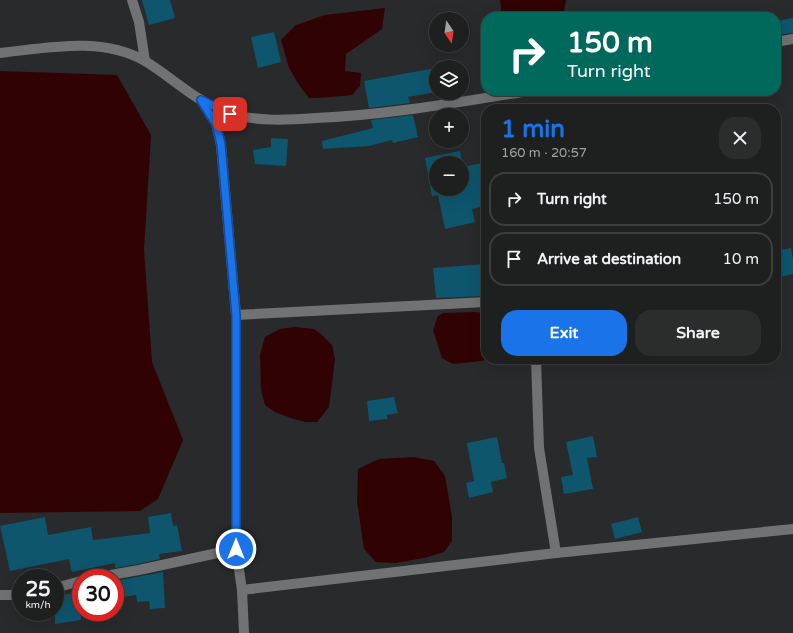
<!DOCTYPE html>
<meta charset="utf-8">
<style>
:root{--surface:#1e2020;--page:#2b2d2d;--text:#f1f3f6;--muted:#a1a3a5;--line:#3c3e3e;--accent:#1a73e8}
body{margin:0;font-family:"Varela Round",sans-serif;background:var(--page);color:var(--text);height:100vh;display:flex;flex-direction:column;font-size:15px;white-space:nowrap}
*{box-sizing:border-box;margin:0}
p{font-size:13px;color:var(--muted)}
.icon{flex:none;width:22px;height:22px;fill:none;stroke:currentColor;stroke-width:2;stroke-linecap:round;stroke-linejoin:round}
.map{position:relative;flex:1;overflow:hidden}
.details{position:absolute;left:481px;top:104px;width:300px;height:260px;display:flex;flex-direction:column;background:var(--surface);border-radius:16px;box-shadow:0 4px 16px #0002,0 0 0 1px var(--line)}
.details>*{flex:none}
.hud{position:absolute;left:481px;top:12px;width:300px;height:84px;border-radius:16px;box-shadow:0 4px 16px #0002,0 0 0 1px var(--line);background:#00695c;color:#fff;overflow:hidden}
.needle{width:26px;rotate:167deg}
.controls{position:absolute;left:429px;top:12px;display:grid;gap:8px}
.controls a{display:grid;place-items:center;width:40px;height:40px;border-radius:50%;background:var(--surface);box-shadow:0 4px 16px #0002,0 0 0 1px var(--line);font-size:20px}
.speed{position:absolute;left:12px;top:569px;display:flex;gap:8px;font-size:20px;font-weight:700;text-align:center}
.speed>*{display:grid;place-content:center;width:52px;height:52px;border-radius:50%;background:var(--surface);box-shadow:0 4px 16px #0002,0 0 0 1px var(--line);line-height:1}
.speed small{font-size:10px;font-weight:400}
.speed .limit{border:6px solid #d22;background:#fff;color:#111}
.pin{position:absolute;display:grid;place-items:center;width:34px;height:34px;color:#fff;margin:-17px;border-radius:8px;box-shadow:0 2px 6px #0006}
.me{position:absolute;width:44px;margin:-22px;rotate:0deg;stroke-linejoin:round;filter:drop-shadow(0 0 3px #0008)}
.turn{display:flex;align-items:center;gap:14px;height:84px;padding:0 20px;font-size:18px}
.turn .icon{width:52px;height:52px;stroke-width:2.5}
.turn b{display:block;font-size:28px;line-height:34px}
.round{display:grid;place-items:center;flex:none;width:42px;height:42px;border-radius:16px;background:var(--page)}
.overview{display:flex;align-items:center;justify-content:space-between;height:68px;padding:0 20px}
h1{font-size:24px;font-weight:700;line-height:30px;color:var(--accent)}
.button{display:flex;gap:8px;margin-top:auto;padding:8px 20px}
.button a{flex:1;height:46px;border-radius:16px;background:var(--accent);color:#fff;font-size:16px;font-weight:700;line-height:46px;text-align:center}
.button a+a{background:var(--page);color:var(--text)}
ul{padding:0;list-style:none}
li{display:flex;align-items:center;gap:12px;height:54px;margin:0 8px 6px;padding:0 12px;border:2px solid var(--line);border-radius:16px}
li div{flex:1}
li b{display:block;font-size:15px}
li em{font-style:normal}
.map>svg:first-child{display:block}
.water{fill:#310203}
.building{fill:#0d566d;fill-rule:evenodd}
.lines{fill:none;stroke-linecap:round;stroke-linejoin:round}
.minor{stroke:#717273;stroke-width:10}
.route-casing{stroke:#114b97;stroke-width:10}
.route{stroke:#1a73e8;stroke-width:7}
</style>
<div class="map">
<svg width="793" height="633" viewBox="0 0 793 633">
<rect width="100%" height="100%" fill="#282a2b"/>
<!-- water -->
<g class="water">
<path d="M 500,0 L 566,0 L 564,10 L 566,17 L 502,17 Z"/>
<path d="M 385,8 L 382,29 L 346,54 L 345,71 L 361,73 L 360,86 L 352,95 C 338,96 323,98 309,98 L 299,85 L 289,68 L 281,40 L 296,25 L 325,15 Z"/>
<path d="M 0,71 L 117,75 L 151,135 L 144,250 L 152,362 L 183,440 L 158,499 L 140,511 L 0,513 Z"/>
<path d="M 475,312 L 486,313 L 486,359 L 488,359 L 482,361 L 453,364 L 442,358 L 433,330 L 438,316 L 443,313 Z"/>
<path d="M 295,327 L 314,329 L 321,334 L 332,345 L 335,359 L 329,407 L 317,422 L 305,422 L 291,418 L 275,412 L 265,405 L 261,390 L 260,355 L 265,337 L 280,329 Z"/>
<path d="M 414,457 L 434,461 L 445,476 L 452,517 L 452,541 L 444,552 L 424,558 L 396,563 L 376,562 L 364,549 L 357,501 L 358,469 L 379,459 Z"/>
</g>
<!-- building -->
<g class="building">
<path d="M 142,0 L 170,0 L 175,18 L 149,25 Z"/>
<path d="M 793,18 L 793,33 L 776,35 L 776,21 Z"/>
<path d="M 274,32 L 281,62 L 258,68 L 251,37 Z"/>
<path d="M 436,68 L 436,92 L 408,97 L 410,103 L 369,108 L 364,81 Z"/>
<path d="M 413,115 L 418,137 L 393,143 L 392,140 L 369,146 L 323,149 L 322,141 L 373,128 L 371,120 Z"/>
<path d="M 271,138 L 288,139 L 286,166 L 255,164 L 253,150 L 271,147 Z"/>
<path d="M 460,151 L 463,167 L 486,162 L 486,206 L 472,209 L 475,222 L 445,229 L 438,195 L 432,196 L 425,158 ZM 436,163 L 462,163 L 462,189 L 436,189 Z"/>
<path d="M 791,248 L 793,259 L 793,274 L 776,278 L 776,251 Z"/>
<path d="M 486,264 L 486,296 L 436,298 L 433,268 Z"/>
<path d="M 394,397 L 398,413 L 387,415 L 387,419 L 369,421 L 367,401 Z"/>
<path d="M 593,436 L 597,457 L 587,458 L 593,489 L 564,494 L 561,477 L 573,475 L 566,442 Z"/>
<path d="M 497,437 L 502,463 L 504,463 L 507,478 L 491,482 L 493,492 L 469,498 L 466,483 L 474,481 L 467,443 Z"/>
<path d="M 171,513 L 173,526 L 177,525 L 182,551 L 159,554 L 160,559 L 138,564 L 115,568 L 115,563 L 72,572 L 69,559 L 10,571 L 0,526 L 45,517 L 48,535 L 91,527 L 93,540 L 150,533 L 148,517 Z"/>
<path d="M 638,517 L 642,532 L 615,539 L 611,524 Z"/>
<path d="M 163,572 L 165,608 L 150,609 L 149,601 L 137,602 L 136,595 L 115,598 L 115,581 Z"/>
<path d="M 81,592 L 81,620 L 55,624 L 55,596 Z"/>
</g>
<g class="lines">
<!-- minor -->
<g class="minor">
<path d="M 132,0 L 139,22 L 145,61"/>
<path d="M 776,42 L 793,39"/>
<path d="M 0,53 C 48,48 101,36 145,61 C 173,78 197,103 229,113 C 256,122 289,120 316,118 C 388,115 458,102 529,91"/>
<path d="M 201,100 L 216,124 L 221,145 L 236,315 L 236,549 L 242,590 L 244,633"/>
<path d="M 236,315 L 486,302"/>
<path d="M 536,359 L 539,448 L 556,553"/>
<path d="M 94,578 L 139,570 L 236,549"/>
<path d="M 55,588 L 81,581"/>
<path d="M 242,590 L 556,553 L 793,529"/>
<path d="M 0,595 L 21,595"/>
</g>
</g>
<g class="lines">
<defs>
<path id="route" d="M 230,114 L 201,100 L 216,124 L 221,144 L 236,315 L 236,549"/>
</defs>
<!-- route casing -->
<use href="#route" class="route-casing"/>
<!-- route -->
<use href="#route" class="route"/>
</g>
</svg>
<div class="controls">
<a><svg class="needle" viewBox="-14 -14 28 28"><path d="M0-13l5 13h-10z" fill="#e53935"/><path d="M0 13l5-13h-10z" fill="#a1a3a5"/></svg></a>
<a><svg class="icon" aria-label="layers" viewBox="0 0 24 24"><path d="M12 4l9 5-9 5-9-5zM3 14l9 5 9-5"/></svg></a>
<a>+</a>
<a>−</a>
</div>
<div class="speed"><div>25<small>km/h</small></div><div class="limit">30</div></div>
<div class="pin" style="left:230px;top:114px;background:#d93025"><svg class="icon" aria-label="arrive" viewBox="0 0 24 24"><path d="M6 21V4h12l-3 4 3 4H6"/></svg></div>
<svg class="me" style="left:236px;top:549px" viewBox="-20 -20 40 40"><circle r="17" fill="#1a73e8" stroke="#fff" stroke-width="3"/><path d="M0-11L8 9 0 5-8 9z" fill="#fff"/></svg>
<div class="hud">
<div class="turn"><svg class="icon" aria-label="right" viewBox="0 0 24 24"><path d="M7 20v-9h11M14 6l5 5-5 5"/></svg><div><b>150 m</b>Turn right</div></div>
</div>
<section class="details">
<div class="overview"><div><h1>1 min</h1><p>160 m · 20:57</p></div><a class="round"><svg class="icon" aria-label="close" viewBox="0 0 24 24"><path d="M6 6l12 12M18 6L6 18"/></svg></a></div>
<ul>
<li><svg class="icon" aria-label="right" viewBox="0 0 24 24"><path d="M7 20v-9h11M14 6l5 5-5 5"/></svg><div><b>Turn right</b></div><em>150 m</em></li>
<li><svg class="icon" aria-label="arrive" viewBox="0 0 24 24"><path d="M6 21V4h12l-3 4 3 4H6"/></svg><div><b>Arrive at destination</b></div><em>10 m</em></li>
</ul>
<div class="button"><a>Exit</a><a>Share</a></div>
</section>
</div>
